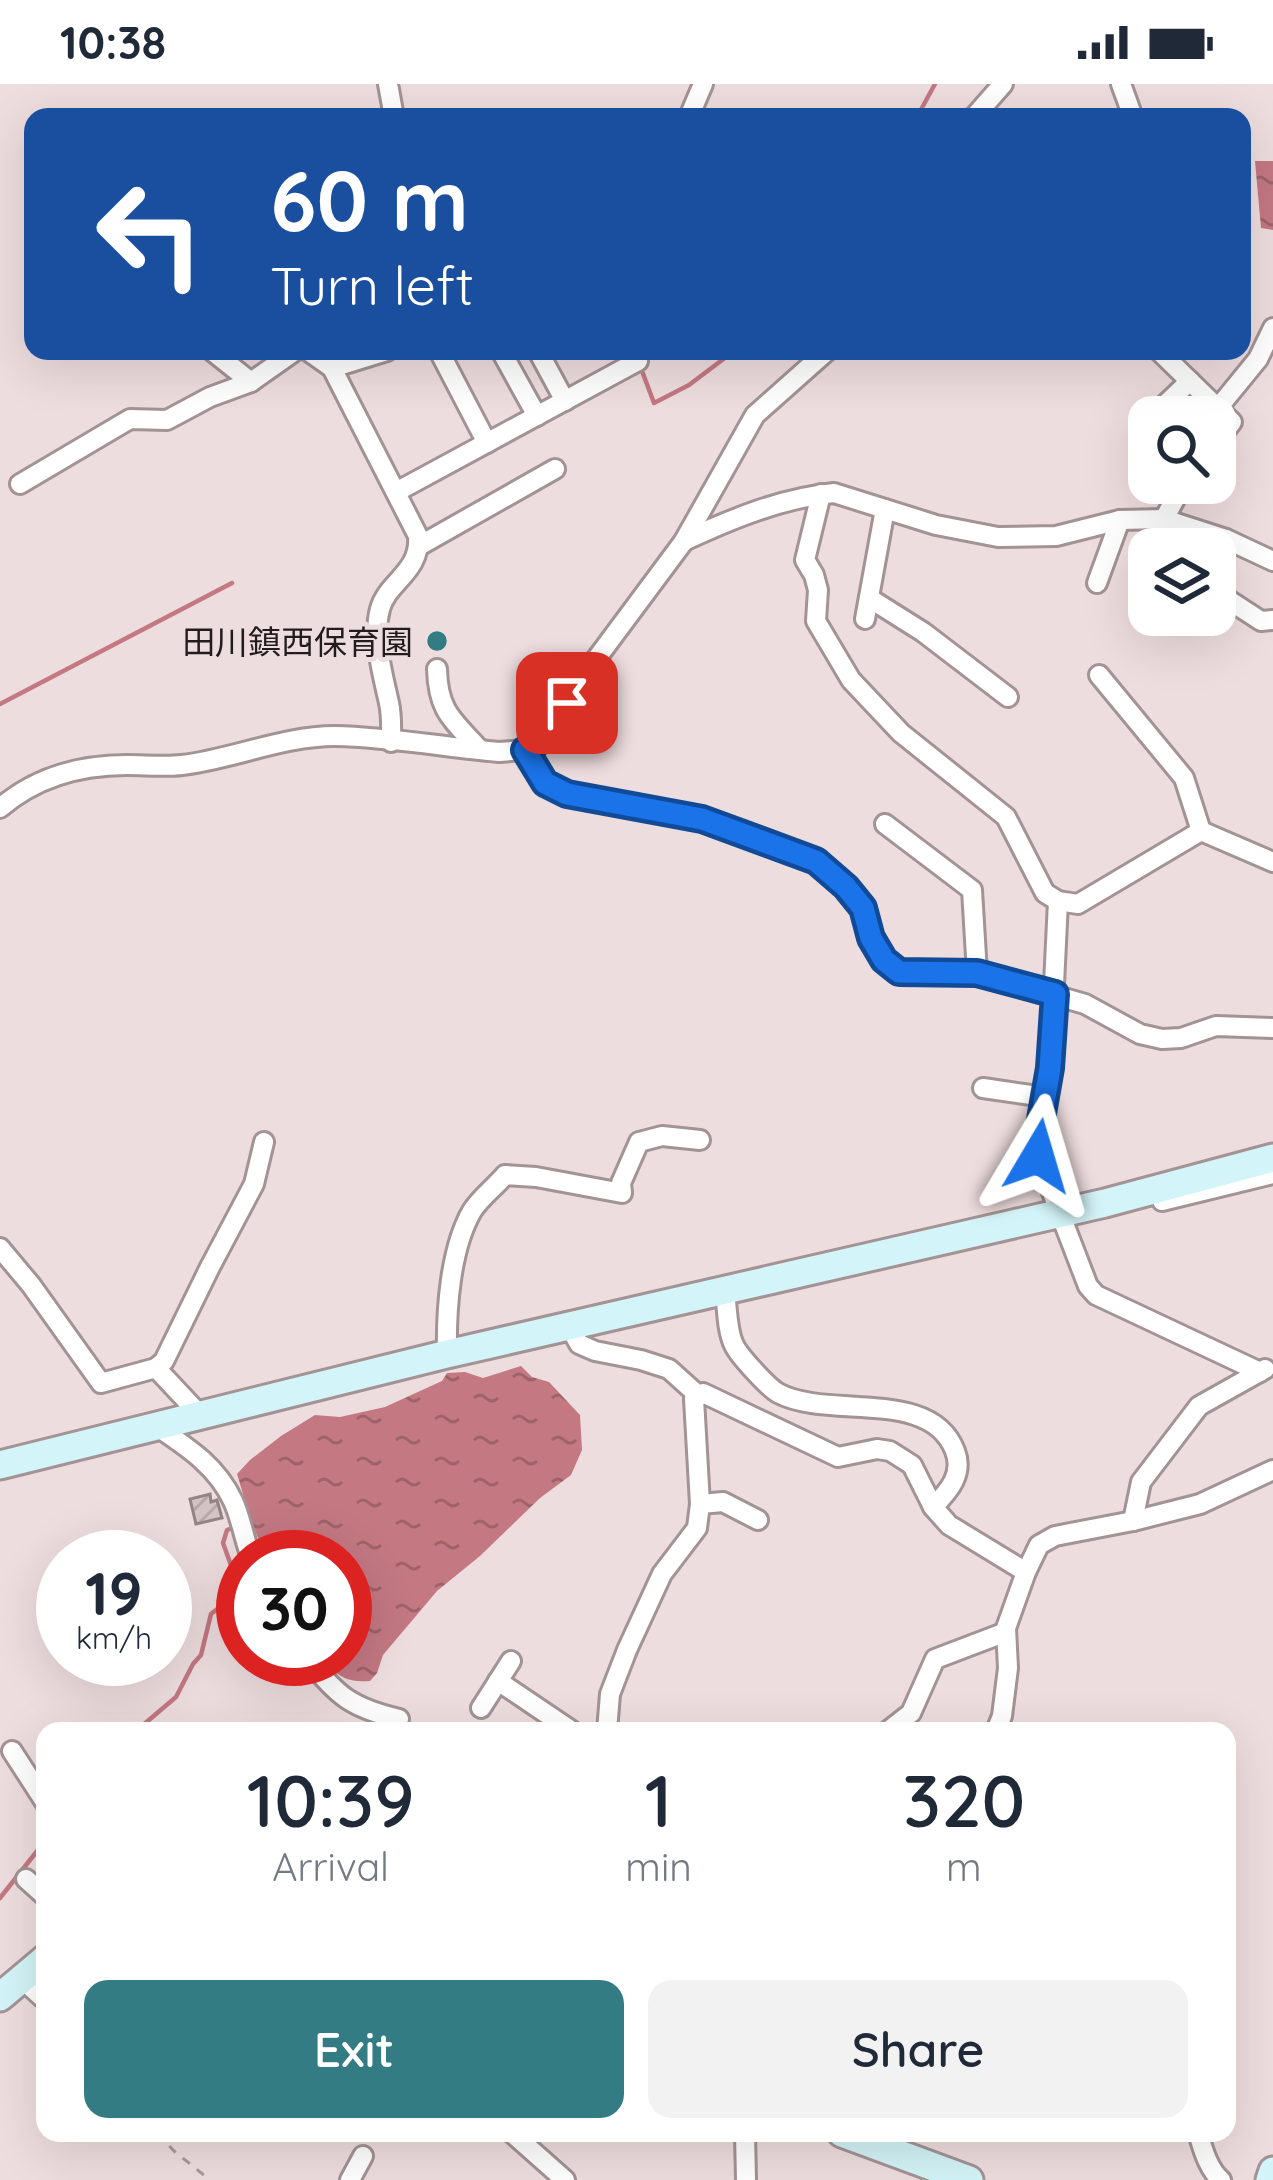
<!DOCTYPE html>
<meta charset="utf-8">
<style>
:root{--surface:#fff;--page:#f2f2f3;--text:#1f2937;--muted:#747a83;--accent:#347c83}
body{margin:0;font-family:Quicksand,"Noto Sans JP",sans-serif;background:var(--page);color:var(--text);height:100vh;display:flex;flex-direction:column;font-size:45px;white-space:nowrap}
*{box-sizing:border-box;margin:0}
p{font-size:39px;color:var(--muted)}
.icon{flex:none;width:66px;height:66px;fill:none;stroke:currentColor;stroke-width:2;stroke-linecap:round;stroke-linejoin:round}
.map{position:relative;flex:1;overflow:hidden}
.panel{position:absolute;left:36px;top:1638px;width:1200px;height:420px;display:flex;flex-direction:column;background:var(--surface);border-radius:24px;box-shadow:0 12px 48px #0002}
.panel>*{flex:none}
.guide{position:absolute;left:24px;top:24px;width:1227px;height:252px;border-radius:24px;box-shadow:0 12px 48px #0002;background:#1a4fa0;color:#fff;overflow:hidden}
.controls{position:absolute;left:1128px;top:312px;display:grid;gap:24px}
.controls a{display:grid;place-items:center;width:108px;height:108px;border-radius:24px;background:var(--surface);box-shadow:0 12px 48px #0002;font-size:60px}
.speed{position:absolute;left:36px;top:1446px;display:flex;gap:24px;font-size:60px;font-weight:700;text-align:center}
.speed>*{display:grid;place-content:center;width:156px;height:156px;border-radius:50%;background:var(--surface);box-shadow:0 12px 48px #0002;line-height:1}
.speed small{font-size:30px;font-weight:400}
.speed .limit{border:18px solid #d22;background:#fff;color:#111}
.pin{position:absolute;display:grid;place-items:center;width:102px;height:102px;color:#fff;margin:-51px;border-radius:24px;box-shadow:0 6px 18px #0006}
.me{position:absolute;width:132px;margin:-66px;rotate:7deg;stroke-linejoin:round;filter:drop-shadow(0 0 9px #0008)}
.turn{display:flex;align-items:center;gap:42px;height:252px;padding:0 48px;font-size:54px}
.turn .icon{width:156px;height:156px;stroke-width:2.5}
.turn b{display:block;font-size:84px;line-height:102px}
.eta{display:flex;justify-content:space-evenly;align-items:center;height:204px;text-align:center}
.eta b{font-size:72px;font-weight:600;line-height:84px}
.button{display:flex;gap:24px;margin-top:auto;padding:24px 48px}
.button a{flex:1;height:138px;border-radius:24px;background:var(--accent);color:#fff;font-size:48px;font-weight:600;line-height:138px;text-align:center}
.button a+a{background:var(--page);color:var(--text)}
.status{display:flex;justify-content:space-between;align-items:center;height:84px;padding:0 60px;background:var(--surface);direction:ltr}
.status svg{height:33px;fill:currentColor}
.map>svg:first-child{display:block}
.water{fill:url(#water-ripples)}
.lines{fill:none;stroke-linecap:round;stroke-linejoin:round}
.stream{stroke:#c37882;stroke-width:4.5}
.building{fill:url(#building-hatch);stroke:#928384;stroke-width:3}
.street-casing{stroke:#a39394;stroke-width:24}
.secondary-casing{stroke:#a39394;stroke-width:33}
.path{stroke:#a79a9b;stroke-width:3;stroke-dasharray:9 9;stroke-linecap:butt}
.street{stroke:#fff;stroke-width:18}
.secondary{stroke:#d3f4f8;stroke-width:27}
.route-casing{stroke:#114b97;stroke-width:30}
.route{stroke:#1a73e8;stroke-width:21}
.poi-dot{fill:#347c83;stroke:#eeddde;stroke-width:4.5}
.labels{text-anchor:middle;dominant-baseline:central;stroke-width:10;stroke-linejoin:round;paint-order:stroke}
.poi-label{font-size:33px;fill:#221c1d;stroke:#eeddde;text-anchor:end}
</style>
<div class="status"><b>10:38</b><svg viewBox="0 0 49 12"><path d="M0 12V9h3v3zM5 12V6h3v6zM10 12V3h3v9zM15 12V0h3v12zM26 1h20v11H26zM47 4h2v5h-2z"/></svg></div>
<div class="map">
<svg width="1273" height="2096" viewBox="0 0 1273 2096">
<defs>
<pattern id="water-ripples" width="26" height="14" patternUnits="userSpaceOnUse" patternTransform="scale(3)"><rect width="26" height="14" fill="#c37882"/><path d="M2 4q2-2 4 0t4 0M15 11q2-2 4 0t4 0" fill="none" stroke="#9e626a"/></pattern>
<pattern id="building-hatch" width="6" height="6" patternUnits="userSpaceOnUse" patternTransform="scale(3)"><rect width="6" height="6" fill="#d4c3c4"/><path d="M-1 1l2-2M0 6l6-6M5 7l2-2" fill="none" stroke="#b6a7a8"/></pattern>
</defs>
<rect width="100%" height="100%" fill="#eeddde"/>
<!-- water -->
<g class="water">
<path d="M 1255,77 L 1273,77 L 1273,146 L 1261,144 Z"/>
<path d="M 521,1282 L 532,1293 L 549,1298 L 580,1331 L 582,1366 L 571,1391 L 540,1414 L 480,1472 L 437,1507 L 383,1571 L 377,1589 L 370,1597 C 349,1599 336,1593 324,1575 L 345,1575 L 345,1473 L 266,1473 L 251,1437 L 237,1390 L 250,1376 L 281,1352 L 315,1331 L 340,1333 L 385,1323 L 442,1297 L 447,1289 L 465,1288 L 483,1294 Z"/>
</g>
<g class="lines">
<!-- stream -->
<g class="stream">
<path d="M 917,33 L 935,0"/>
<path d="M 642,287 L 654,319 L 689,301 L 734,267"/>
<path d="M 0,620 L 232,499"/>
<path d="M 273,1575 L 278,1583"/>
<path d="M 136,1647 L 176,1613 L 193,1580 L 201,1571 L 211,1530 L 231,1514 L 232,1484 L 223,1459 L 227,1446 L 235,1443"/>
<path d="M 0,1814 L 45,1757"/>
</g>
</g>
<!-- building -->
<path class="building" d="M 210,1410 L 211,1418 L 217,1416 L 222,1434 L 196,1440 L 190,1415 Z"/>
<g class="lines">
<defs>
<g id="street">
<path d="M 388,0 L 394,33"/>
<path d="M 1121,0 L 1133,33"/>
<path d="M 689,33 L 703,0"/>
<path d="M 974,33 L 1003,0"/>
<path d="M 212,267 L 251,298"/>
<path d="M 308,267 L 332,284 L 418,452 C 421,488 387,498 380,525 C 372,555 383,591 389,619 C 392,632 391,645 391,658"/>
<path d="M 439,267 L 487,359"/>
<path d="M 501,267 L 537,332"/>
<path d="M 538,267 L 565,317"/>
<path d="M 1159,267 L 1232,338 L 1215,360"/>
<path d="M 332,284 L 387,267"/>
<path d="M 1218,324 L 1258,275 L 1273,244"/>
<path d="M 1152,333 L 1190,297"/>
<path d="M 20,400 L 130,335 L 167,336 L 210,313 L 251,298 L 295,267"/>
<path d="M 396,408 L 638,277"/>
<path d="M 821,410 L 805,476 L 814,491 L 818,506 L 816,537 L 851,596 L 901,649 L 1006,733 L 1045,809 L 1058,817 L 1078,820 L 1201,747 L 1273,778"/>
<path d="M 1164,435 L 1184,399"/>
<path d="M 684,457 C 731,435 782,414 834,409 L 936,441 L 998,453 L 1056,452 L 1120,436 L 1164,435 L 1226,455 L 1273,477"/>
<path d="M 419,462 L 555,385"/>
<path d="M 1215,477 L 1226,455"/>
<path d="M 1097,499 L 1120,436"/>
<path d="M 1215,507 L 1261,537 L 1273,536"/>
<path d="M 869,514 L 923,548 L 1008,613"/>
<path d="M 865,535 L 885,425"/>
<path d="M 437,585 C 438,628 453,636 480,666"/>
<path d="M 1099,591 L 1184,694 L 1201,747"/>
<path d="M 525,666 L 545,699 L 567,710 L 702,735 L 816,777 L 846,803 L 863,824 L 871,854 L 884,876 L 899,888 L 977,889 L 1085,920 L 1140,950 L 1162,955 L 1181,954 L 1216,942 L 1273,944"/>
<path d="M 0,724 C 36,693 80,681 127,681 C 145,681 164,683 182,681 C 233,675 283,652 335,652 C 389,653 445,663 499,668 L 525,666 L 543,655 L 591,582 L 684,457 L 755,331 L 827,267"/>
<path d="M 885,740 L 972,806 L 977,889"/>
<path d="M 1058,817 L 1050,984 L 1037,1058 L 1038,1072 L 1088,1202 L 1096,1211 L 1260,1288"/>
<path d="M 983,1004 L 1045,1013"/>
<path d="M 1162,1117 L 1273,1090"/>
<path d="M 0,1164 L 31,1201 L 101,1299 L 156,1284 L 201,1332"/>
<path d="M 725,1206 C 727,1223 727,1247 734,1261 C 739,1272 768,1303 778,1309 C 828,1336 931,1303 955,1367 C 964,1390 949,1407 933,1423"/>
<path d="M 569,1242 L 579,1260 L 595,1267 L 641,1276 L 669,1285 L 699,1312"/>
<path d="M 447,1270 C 446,1227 450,1165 472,1127 C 480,1114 495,1103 505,1091 L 536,1093 L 622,1109 L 621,1099 L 639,1058 L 662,1052 L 700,1056"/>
<path d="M 156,1284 L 164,1277 L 210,1183 L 254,1100 L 264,1058"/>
<path d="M 156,1342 C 187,1363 217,1382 233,1417 C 241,1434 244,1455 251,1473"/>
<path d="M 700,1420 L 723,1418 L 758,1436"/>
<path d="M 1133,1437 L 1141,1398 L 1199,1322 L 1265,1285"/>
<path d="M 308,1575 C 337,1612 352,1624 399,1635"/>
<path d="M 498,1597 L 572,1647"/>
<path d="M 481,1624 L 511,1577"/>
<path d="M 607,1647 L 610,1610 L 627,1566 L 662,1490 L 697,1444 L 700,1420 L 694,1315 L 703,1309 L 838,1373 L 877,1365 L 890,1367 L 912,1381 L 933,1423 L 949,1441 L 1026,1488"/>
<path d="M 888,1647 L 911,1629 L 935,1575 L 1006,1548"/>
<path d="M 996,1647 L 1002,1632 L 1008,1584 L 1006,1544 L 1026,1488 L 1039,1461 L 1055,1452 L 1133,1437 L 1200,1420 L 1273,1386"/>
<path d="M 12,1667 L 45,1718"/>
<path d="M 26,1795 L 45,1812"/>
<path d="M 22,1895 L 45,1916"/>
<path d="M 512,2049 L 565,2096"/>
<path d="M 745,2049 L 746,2096"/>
<path d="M 1198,2049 C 1203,2065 1208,2085 1221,2096"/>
<path d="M 350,2096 L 363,2072"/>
</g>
<g id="secondary">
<path d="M 0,1381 L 447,1270 L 1105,1119 L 1273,1074"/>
<path d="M 0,1913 L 45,1875"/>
<path d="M 842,2049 L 969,2096"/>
<path d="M 1270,2096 L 1273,2087"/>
</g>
</defs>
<!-- street casing -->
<use href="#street" class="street-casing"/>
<!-- secondary casing -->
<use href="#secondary" class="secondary-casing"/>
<!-- path -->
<path class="path" d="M 157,2049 L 174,2067 L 210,2096"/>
<!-- street -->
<use href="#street" class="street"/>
<!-- secondary -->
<use href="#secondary" class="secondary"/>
</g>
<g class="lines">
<defs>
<path id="route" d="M 567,619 L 543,655 L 525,666 L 545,699 L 567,710 L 702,735 L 816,777 L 846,803 L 863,824 L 871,854 L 884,876 L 899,888 L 977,889 L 1055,910 L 1050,984 L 1037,1058 L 1038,1072"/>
</defs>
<!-- route casing -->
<use href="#route" class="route-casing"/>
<!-- route -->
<use href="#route" class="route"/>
</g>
<!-- markers -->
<circle class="poi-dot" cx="437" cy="557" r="12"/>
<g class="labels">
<!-- poi labels -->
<g class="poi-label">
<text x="413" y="557">田川鎮西保育園</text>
</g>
</g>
</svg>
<div class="controls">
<a><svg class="icon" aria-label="search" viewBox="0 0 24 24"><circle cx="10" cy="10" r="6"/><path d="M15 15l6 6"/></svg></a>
<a><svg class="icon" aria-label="layers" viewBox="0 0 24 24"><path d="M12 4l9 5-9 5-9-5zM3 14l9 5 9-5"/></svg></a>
</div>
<div class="speed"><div>19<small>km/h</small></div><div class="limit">30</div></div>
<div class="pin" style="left:567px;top:619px;background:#d93025"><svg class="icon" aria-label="arrive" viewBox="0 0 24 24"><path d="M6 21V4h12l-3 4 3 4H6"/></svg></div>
<svg class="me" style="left:1038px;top:1072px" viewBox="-20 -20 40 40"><path d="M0-17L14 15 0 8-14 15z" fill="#1a73e8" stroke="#fff" stroke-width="4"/></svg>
<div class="guide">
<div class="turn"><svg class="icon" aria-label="left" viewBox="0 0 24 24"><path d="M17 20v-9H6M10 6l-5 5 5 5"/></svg><div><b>60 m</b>Turn left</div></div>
</div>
<section class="panel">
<div class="eta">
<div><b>10:39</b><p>Arrival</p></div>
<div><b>1</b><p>min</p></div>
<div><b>320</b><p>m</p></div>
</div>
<div class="button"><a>Exit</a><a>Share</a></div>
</section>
</div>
